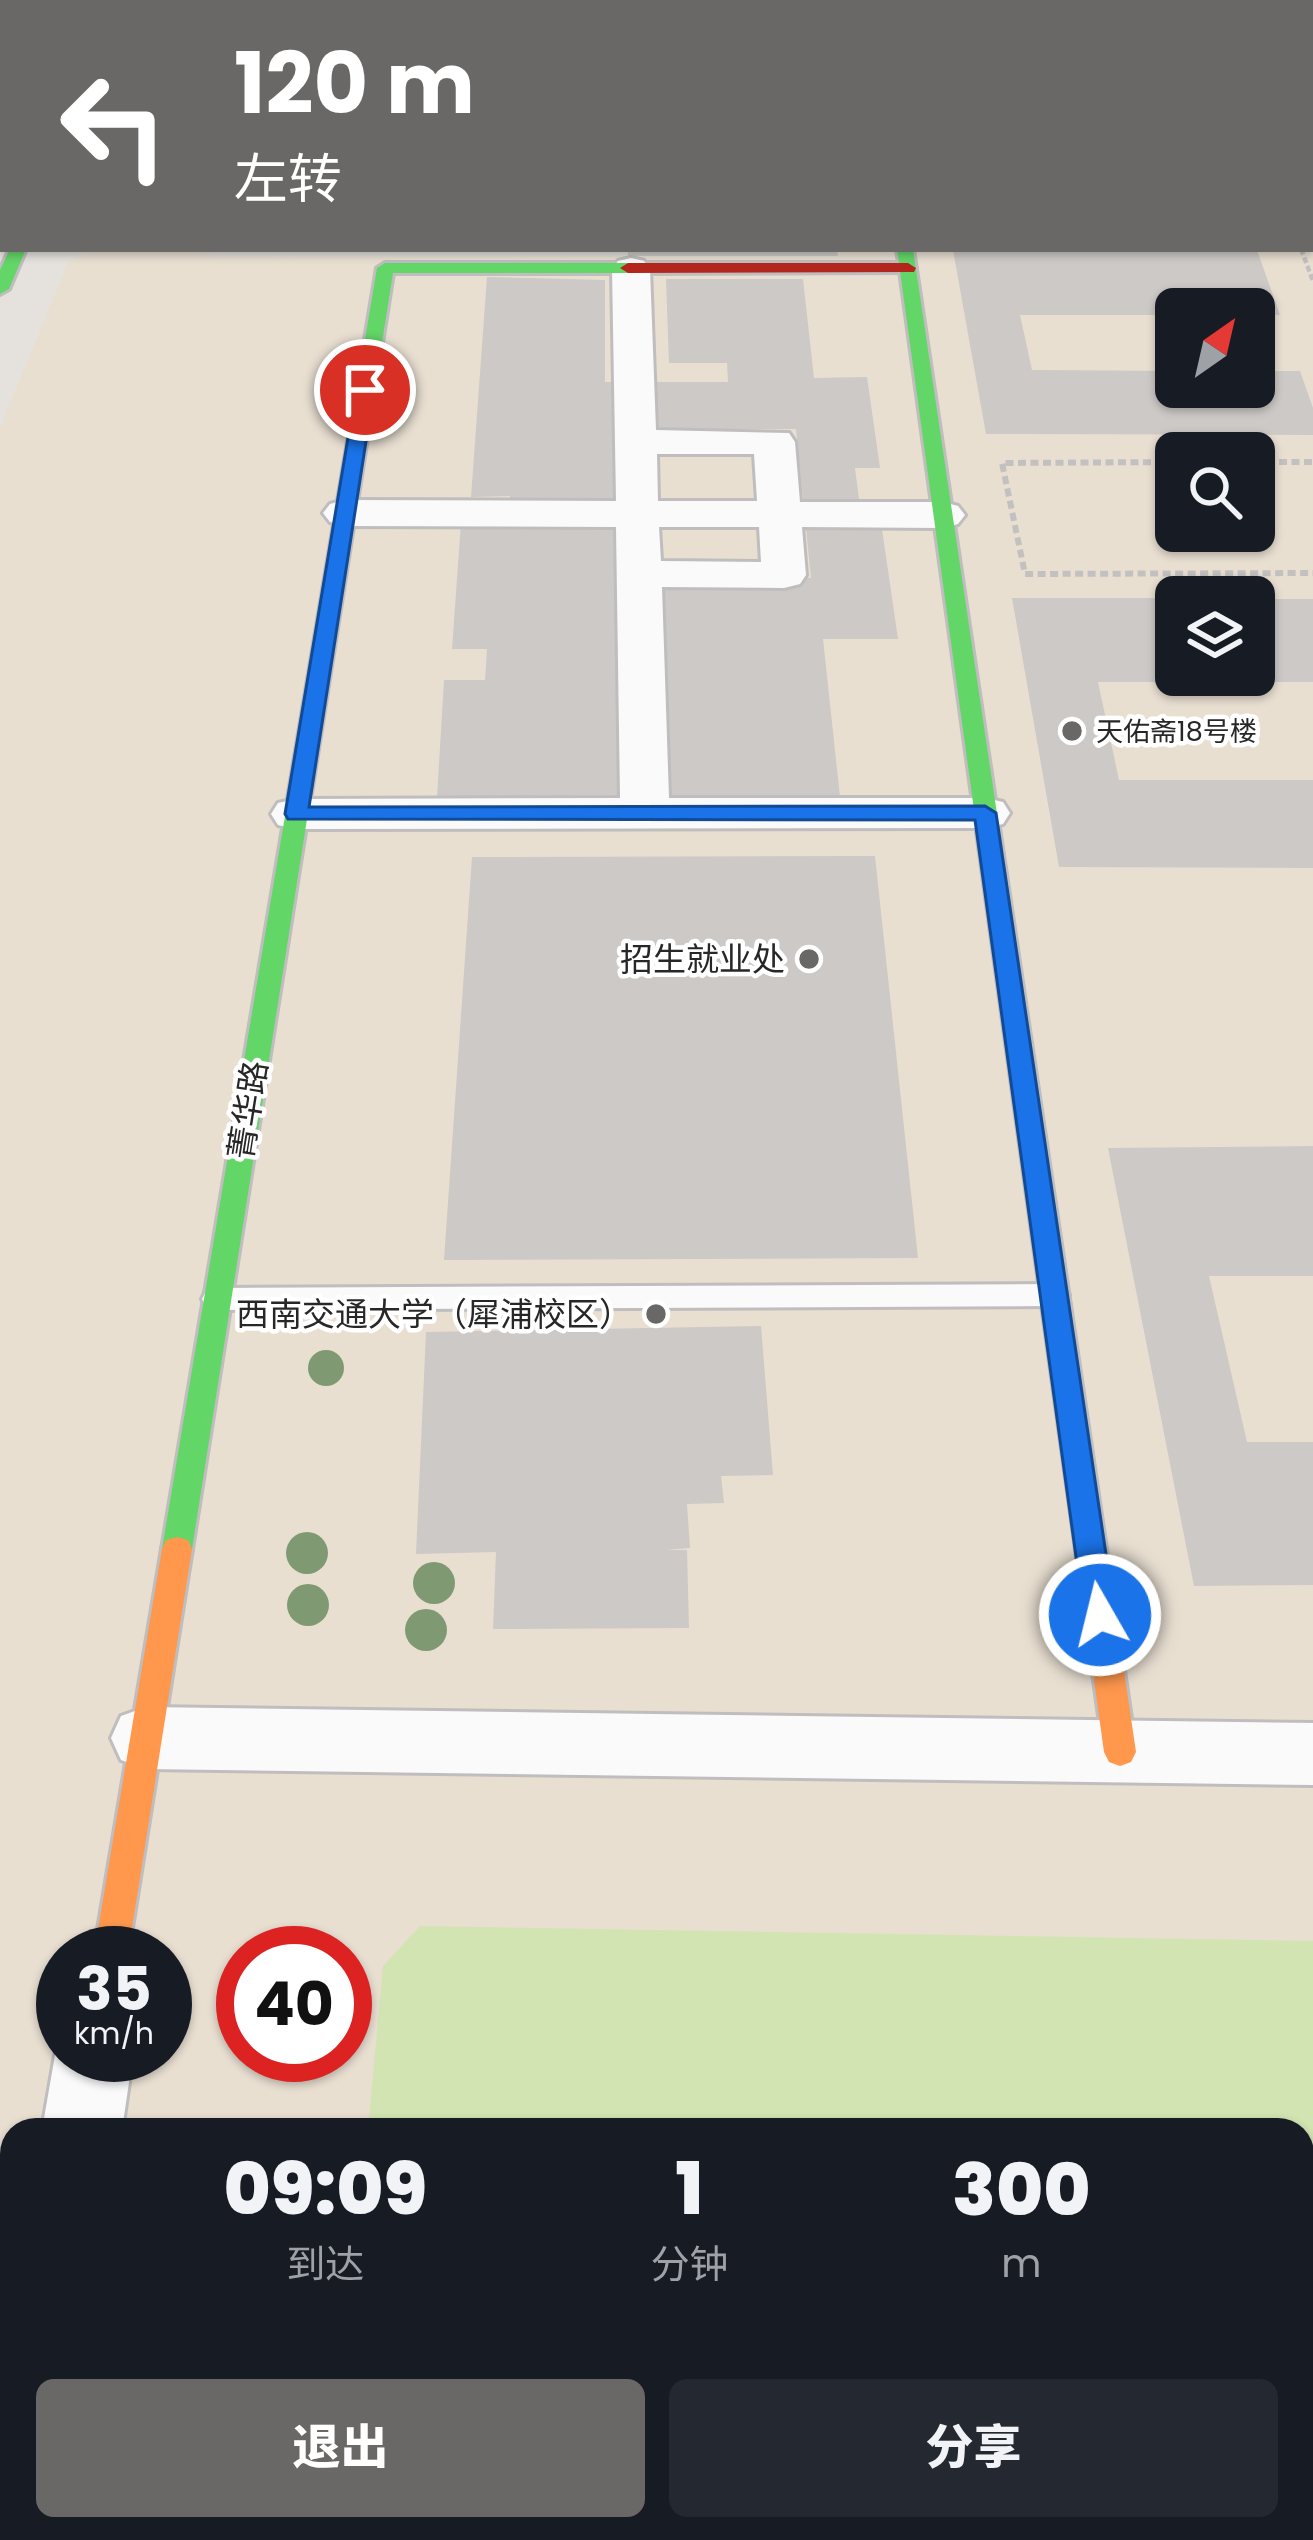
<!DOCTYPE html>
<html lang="zh">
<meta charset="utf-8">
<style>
:root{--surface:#171b24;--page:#242831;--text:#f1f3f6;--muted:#9ea1a6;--accent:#6a6866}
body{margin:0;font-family:Poppins,"Noto Sans SC",sans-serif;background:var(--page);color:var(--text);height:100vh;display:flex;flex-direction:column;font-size:45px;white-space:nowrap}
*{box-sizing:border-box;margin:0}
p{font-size:39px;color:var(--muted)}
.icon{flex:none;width:66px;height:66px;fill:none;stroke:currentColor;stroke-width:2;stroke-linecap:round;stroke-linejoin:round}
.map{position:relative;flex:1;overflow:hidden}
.details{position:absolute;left:0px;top:2118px;width:1314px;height:423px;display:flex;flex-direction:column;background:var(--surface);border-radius:36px 36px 0 0;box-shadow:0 3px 9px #0004}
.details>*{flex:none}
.guide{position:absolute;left:0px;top:0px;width:1314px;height:252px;box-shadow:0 3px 9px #0004;background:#6a6866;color:#fff;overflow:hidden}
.needle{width:78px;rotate:34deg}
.tools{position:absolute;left:1155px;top:288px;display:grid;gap:24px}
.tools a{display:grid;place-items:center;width:120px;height:120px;border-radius:18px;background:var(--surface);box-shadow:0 3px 9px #0004;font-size:60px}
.speed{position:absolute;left:36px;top:1926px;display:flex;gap:24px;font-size:60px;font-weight:700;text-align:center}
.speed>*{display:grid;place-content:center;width:156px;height:156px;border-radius:50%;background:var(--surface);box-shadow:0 3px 9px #0004;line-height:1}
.speed small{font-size:30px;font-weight:400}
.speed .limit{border:18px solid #d22;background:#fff;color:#111}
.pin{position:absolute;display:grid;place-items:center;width:102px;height:102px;color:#fff;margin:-51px;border:6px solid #fff;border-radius:50%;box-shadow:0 3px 12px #0007}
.me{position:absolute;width:132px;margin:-66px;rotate:352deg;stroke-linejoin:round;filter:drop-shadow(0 0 9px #0008)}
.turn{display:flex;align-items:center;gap:42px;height:252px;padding:0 36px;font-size:54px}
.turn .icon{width:156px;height:156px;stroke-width:2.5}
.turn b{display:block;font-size:84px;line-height:102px}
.eta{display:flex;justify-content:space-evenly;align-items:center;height:204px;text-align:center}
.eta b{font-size:72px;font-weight:800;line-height:84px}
.primary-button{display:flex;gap:24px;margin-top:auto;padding:24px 36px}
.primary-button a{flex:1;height:138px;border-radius:18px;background:var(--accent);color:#fff;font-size:48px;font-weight:800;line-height:138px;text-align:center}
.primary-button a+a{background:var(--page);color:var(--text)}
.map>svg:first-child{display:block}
.education{fill:#e8dfd1;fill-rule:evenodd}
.medical{fill:#ebdada}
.pitch{fill:#d3e4b3}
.building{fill:#ccc9c6;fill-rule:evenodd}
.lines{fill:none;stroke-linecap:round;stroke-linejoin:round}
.lane-casing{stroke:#bfbdbe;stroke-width:6}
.street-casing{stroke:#bfbdbe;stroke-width:6}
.fast-casing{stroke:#bfbdbe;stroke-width:6}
.slow-casing{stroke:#bfbdbe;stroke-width:6}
.jam-casing{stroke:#bfbdbe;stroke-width:6}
.path-far1{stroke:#c2c1c0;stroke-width:4.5;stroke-dasharray:6 3;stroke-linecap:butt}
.path{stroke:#c2c1c0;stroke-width:6;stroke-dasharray:8 4.5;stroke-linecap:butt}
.lane{fill:#fbfafa;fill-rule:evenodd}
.street{fill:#fbfafa;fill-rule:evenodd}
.fast{fill:#63d668;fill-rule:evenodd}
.slow{fill:#ff974d;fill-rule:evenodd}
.jam{fill:#b3261e;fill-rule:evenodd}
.tram{stroke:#dcdcdd;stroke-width:3}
.tree{fill:#7f9a72}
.route{fill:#1a73e8;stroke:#114b97;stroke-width:3}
.poi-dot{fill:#6a6866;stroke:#fff;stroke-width:4.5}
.labels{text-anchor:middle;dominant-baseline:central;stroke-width:9;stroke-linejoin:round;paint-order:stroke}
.far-poi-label{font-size:27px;fill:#272727;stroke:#fff;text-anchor:start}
.poi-label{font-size:33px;fill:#272727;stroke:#fff;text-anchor:end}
.street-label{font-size:33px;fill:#272727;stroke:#fff}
</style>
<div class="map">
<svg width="1313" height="2540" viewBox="0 0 1313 2540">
<rect width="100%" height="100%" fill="#e5e1dc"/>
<!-- education -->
<path class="education" d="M 1313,36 L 1313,2540 L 0,2540 L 0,428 L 68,263 L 94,249 L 200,249 L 213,257 L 627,256 L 628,249 L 1311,249 ZM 1176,309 L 1254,309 L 1254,387 L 1176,387 ZM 1176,453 L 1254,453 L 1254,531 L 1176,531 ZM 1176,597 L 1254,597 L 1254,675 L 1176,675 ZM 63,1953 L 165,1953 L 165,2055 L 63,2055 ZM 243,1953 L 345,1953 L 345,2055 L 243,2055 ZM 12,2130 L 1302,2130 L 1302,2529 L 12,2529 Z"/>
<!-- medical -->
<path class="medical" d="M 388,0 L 1084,0 L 1085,1 L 387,3 Z"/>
<!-- pitch -->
<path class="pitch" d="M 420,1926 L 1313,1941 L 1313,2540 L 329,2540 L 330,2529 L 1302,2529 L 1302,2130 L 368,2130 L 383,1966 Z"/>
<!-- building -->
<g class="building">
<path d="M 628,249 L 837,249 L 838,256 L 628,256 Z"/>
<path d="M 953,250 L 1257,250 L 1280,315 L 1254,315 L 1254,309 L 1176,309 L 1176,315 L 1020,315 L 1032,370 L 1176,371 L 1176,387 L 1254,387 L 1254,371 L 1300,371 L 1313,408 L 1313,435 L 986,434 Z"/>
<path d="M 487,277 L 605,280 L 605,382 L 728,382 L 727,363 L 669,363 L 666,279 L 803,279 L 814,378 L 867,377 L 880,468 L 855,468 L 862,522 L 881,522 L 898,639 L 823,639 L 840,797 L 437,798 L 444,680 L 485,680 L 487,649 L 452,649 L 461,522 L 509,510 L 510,496 L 471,497 ZM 621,429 L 796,429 L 811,578 L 620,579 Z"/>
<path d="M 1012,598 L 1176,598 L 1176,675 L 1254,675 L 1254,599 L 1313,599 L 1313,682 L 1098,682 L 1119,780 L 1313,780 L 1313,868 L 1059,867 Z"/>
<path d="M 875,856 L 918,1258 L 444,1260 L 472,857 Z"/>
<path d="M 1313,1146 L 1313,1276 L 1209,1276 L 1247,1442 L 1313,1442 L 1313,1585 L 1194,1586 L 1108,1148 Z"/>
<path d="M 761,1326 L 773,1475 L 721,1476 L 724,1503 L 687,1504 L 690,1548 L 666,1550 L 687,1550 L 689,1628 L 493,1629 L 496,1552 L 416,1554 L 426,1332 Z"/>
</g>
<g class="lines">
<defs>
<g id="lane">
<path d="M 478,0 L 494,0 L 495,3 L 479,3 Z"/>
<path d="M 1054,1284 L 1065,1287 L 1069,1295 L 1065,1303 L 1054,1306 L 217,1310 L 206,1307 L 202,1299 L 206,1291 L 217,1288 Z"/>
</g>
<g id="street">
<path d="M 1300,0 L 1313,0 L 1313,17 L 1311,3 Z"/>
<path d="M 631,258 L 644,261 L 650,269 L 656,430 L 789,433 L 795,442 L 800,502 L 943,502 L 958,506 L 965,515 L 958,524 L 943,528 L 802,527 L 806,575 L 800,584 L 784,588 L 662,587 L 669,798 L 985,798 L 1003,802 L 1010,813 L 1003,824 L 985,828 L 296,829 L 278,825 L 271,814 L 278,803 L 296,799 L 620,798 L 616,527 L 345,526 L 330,522 L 323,513 L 330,504 L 345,500 L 616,501 L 612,269 L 618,261 ZM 657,454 L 754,454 L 757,501 L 658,501 ZM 659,527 L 759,527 L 761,562 L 661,561 Z"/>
<path d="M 146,1707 L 1313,1723 L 1313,1785 L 146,1769 L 121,1760 L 111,1738 L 121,1716 Z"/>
<path d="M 63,2037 L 63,2055 L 133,2055 L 122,2130 L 42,2130 L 55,2055 Z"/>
<path d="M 12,2487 L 12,2529 L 61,2529 L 59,2540 L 0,2540 L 0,2492 Z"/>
</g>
<g id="fast">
<path d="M 0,28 L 3,28 L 0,42 Z"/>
<path d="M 10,249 L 26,249 L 9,289 L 0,294 L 0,270 Z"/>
<path d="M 897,249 L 913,249 L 1070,1305 L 1066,1312 L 1046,1312 L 1042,1305 Z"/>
<path d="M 385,263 L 628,263 L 636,268 L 628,273 L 393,273 L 192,1549 L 188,1558 L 177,1561 L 166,1558 L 162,1549 L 377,268 Z"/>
</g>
<g id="slow">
<path d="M 1056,1295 L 1066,1298 L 1070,1305 L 1136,1752 L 1131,1762 L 1120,1766 L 1109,1762 L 1104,1752 L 1042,1305 L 1046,1298 Z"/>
<path d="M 177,1537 L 188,1540 L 192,1549 L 128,1953 L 94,1953 L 162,1549 L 166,1540 Z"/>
</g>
<path id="jam" d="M 908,263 L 916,268 L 914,272 L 628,273 L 620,268 L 628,263 Z"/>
</defs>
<!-- lane casing -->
<use href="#lane" class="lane-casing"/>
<!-- street casing -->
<use href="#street" class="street-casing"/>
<!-- fast casing -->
<use href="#fast" class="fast-casing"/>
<!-- slow casing -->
<use href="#slow" class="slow-casing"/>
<!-- jam casing -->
<use href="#jam" class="jam-casing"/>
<!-- path-far1 -->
<path class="path-far1" d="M 1301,249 L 1313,281"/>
<!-- path -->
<g class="path">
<path d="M 1176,462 L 1002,463 L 1025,574 L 1313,573"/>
<path d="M 1254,462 L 1313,462"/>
</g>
<!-- lane -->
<use href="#lane" class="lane"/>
<!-- street -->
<use href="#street" class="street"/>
<!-- fast -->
<use href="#fast" class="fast"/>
<!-- slow -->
<use href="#slow" class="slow"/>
<!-- jam -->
<use href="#jam" class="jam"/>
<!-- tram -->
<g class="tram">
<path d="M 0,122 L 3,115"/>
<path d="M 0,171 L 3,164"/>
</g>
</g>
<!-- trees -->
<g class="tree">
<circle cx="326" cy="1368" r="18"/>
<circle cx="307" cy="1553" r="21"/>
<circle cx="434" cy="1583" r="21"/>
<circle cx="308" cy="1605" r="21"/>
<circle cx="426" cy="1630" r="21"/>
</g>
<!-- route -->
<path class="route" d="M 365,385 L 374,390 L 309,807 L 985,806 L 996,813 L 1115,1615 L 1111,1624 L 1100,1628 L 1089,1624 L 1084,1615 L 975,820 L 288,819 L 285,814 L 356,390 Z"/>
<!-- markers -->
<g class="poi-dot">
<circle cx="1072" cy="731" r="12"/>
<circle cx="809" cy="959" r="12"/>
<circle cx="656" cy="1314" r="12"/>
</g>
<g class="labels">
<!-- far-poi labels -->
<g class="far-poi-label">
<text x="1096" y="731">天佑斋18号楼</text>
</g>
<!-- poi labels -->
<g class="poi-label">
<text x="785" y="959">招生就业处</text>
<text x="632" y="1314">西南交通大学（犀浦校区）</text>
</g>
<!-- street labels -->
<g class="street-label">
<text transform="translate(248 1110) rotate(-81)">菁华路</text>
</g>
</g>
</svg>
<div class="tools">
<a><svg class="needle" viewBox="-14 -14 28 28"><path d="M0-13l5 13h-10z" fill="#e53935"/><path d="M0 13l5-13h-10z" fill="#9ea1a6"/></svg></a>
<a><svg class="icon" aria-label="search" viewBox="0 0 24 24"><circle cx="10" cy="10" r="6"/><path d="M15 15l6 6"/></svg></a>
<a><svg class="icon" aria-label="layers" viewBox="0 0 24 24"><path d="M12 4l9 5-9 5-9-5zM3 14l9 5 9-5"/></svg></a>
</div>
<div class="speed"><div>35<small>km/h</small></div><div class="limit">40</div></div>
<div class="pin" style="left:365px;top:390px;background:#d93025"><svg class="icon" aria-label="arrive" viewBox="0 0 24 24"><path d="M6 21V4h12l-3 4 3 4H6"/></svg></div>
<svg class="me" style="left:1100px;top:1615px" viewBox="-20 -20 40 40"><circle r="17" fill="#1a73e8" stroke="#fff" stroke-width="3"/><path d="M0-11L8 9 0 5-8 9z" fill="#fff"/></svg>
<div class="guide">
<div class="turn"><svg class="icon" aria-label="left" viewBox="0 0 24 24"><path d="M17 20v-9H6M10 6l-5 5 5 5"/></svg><div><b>120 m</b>左转</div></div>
</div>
<section class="details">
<div class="eta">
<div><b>09:09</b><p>到达</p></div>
<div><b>1</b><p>分钟</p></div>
<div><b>300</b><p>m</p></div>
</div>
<div class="primary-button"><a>退出</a><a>分享</a></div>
</section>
</div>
